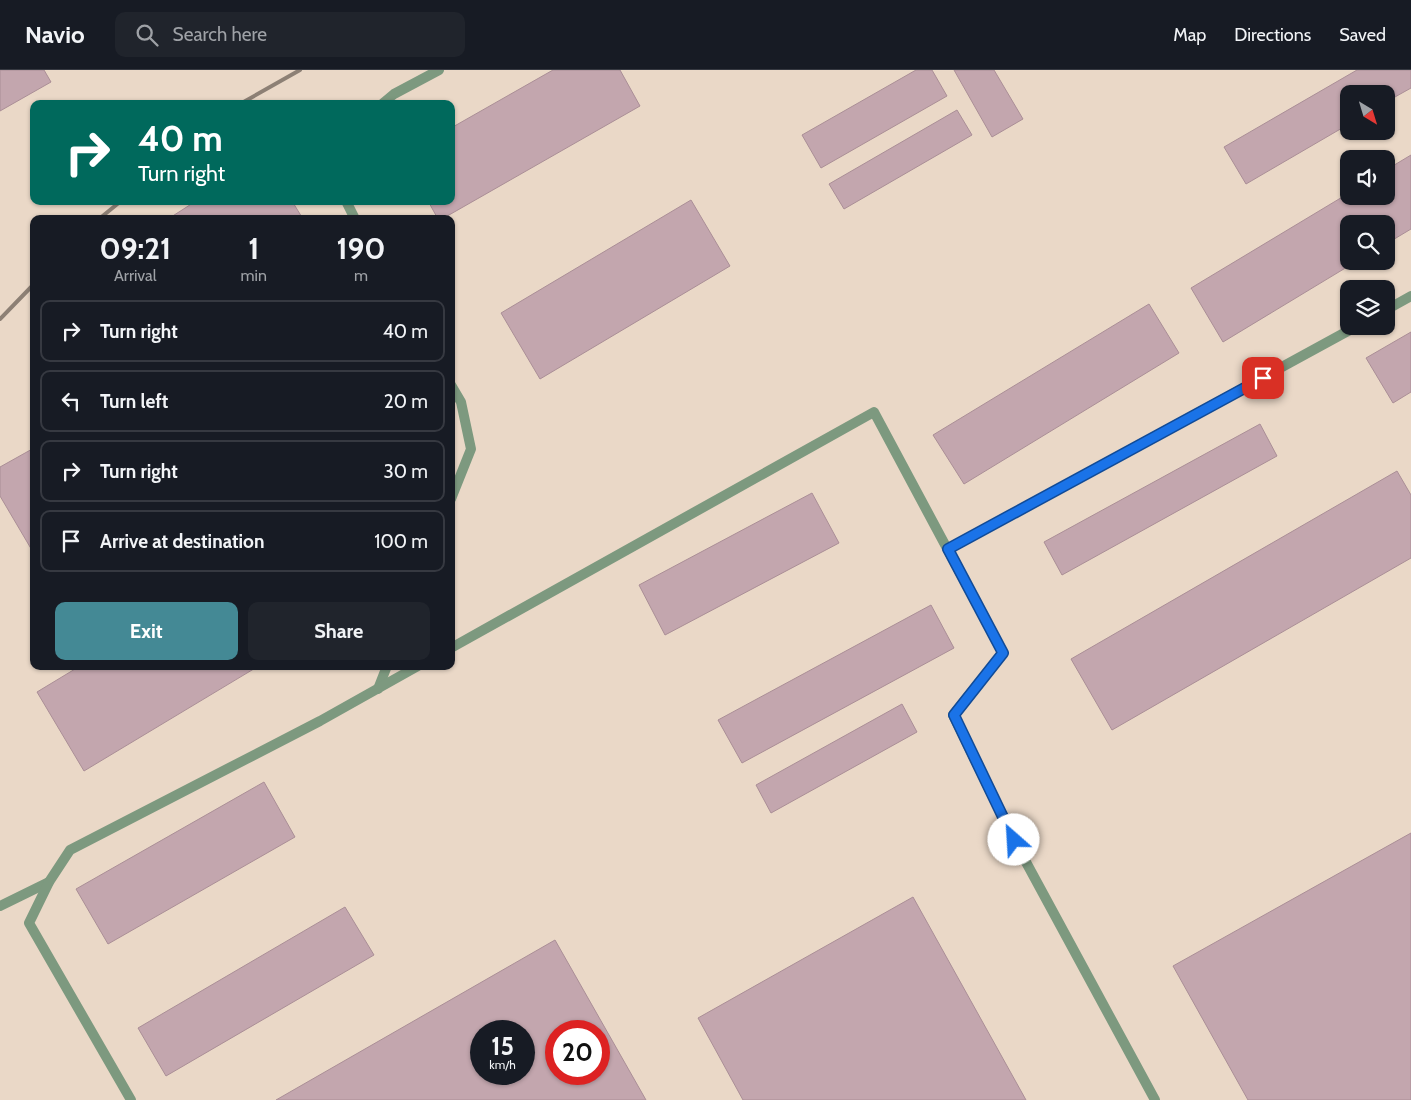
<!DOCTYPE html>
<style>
:root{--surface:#171b24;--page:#20242c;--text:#f1f3f6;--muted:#9ea1a6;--line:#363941;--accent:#448995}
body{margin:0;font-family:Cabin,sans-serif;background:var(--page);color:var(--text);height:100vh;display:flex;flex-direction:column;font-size:19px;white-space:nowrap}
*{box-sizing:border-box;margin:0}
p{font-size:16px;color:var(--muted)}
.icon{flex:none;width:28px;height:28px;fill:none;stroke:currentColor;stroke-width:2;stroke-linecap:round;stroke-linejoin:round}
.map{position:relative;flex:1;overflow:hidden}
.drawer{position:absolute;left:30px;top:145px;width:425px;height:455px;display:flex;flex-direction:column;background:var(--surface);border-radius:10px;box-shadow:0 1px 4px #0004}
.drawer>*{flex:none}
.top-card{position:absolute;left:30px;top:30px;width:425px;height:105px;border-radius:10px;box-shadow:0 1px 4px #0004;background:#00695c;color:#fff;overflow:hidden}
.needle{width:32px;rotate:142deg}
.controls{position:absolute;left:1340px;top:15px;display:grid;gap:10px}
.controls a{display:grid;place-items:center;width:55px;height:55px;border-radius:10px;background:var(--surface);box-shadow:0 1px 4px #0004;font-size:25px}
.speed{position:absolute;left:470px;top:950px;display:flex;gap:10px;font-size:25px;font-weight:700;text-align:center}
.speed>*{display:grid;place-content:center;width:65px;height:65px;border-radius:50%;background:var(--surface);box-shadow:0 1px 4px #0004;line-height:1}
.speed small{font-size:12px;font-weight:400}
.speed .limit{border:8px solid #d22;background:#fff;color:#111}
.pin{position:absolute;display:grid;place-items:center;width:42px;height:42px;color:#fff;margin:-21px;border-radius:10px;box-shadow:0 2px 8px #0006}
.me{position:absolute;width:55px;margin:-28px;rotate:334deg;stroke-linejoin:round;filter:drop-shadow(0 0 4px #0008)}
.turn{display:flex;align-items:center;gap:18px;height:105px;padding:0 25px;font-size:22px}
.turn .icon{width:65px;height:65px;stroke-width:2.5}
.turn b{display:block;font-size:35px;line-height:42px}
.eta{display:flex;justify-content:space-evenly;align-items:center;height:85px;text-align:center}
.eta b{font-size:30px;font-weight:700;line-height:35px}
.action{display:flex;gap:10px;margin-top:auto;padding:10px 25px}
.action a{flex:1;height:58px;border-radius:10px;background:var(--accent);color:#fff;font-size:20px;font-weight:700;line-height:58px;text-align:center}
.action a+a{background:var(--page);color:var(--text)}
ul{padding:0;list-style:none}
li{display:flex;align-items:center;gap:15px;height:62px;margin:0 10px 8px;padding:0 15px;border:2px solid var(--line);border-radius:10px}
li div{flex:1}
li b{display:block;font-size:19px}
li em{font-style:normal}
header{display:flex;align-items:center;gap:30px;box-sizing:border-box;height:70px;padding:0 25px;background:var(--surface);border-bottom:1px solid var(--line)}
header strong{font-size:24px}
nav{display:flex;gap:28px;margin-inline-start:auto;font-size:18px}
.search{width:350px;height:45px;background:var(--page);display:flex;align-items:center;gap:12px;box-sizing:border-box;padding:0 18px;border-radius:10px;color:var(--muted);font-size:19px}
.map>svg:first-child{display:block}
.industrial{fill:#ead8c7;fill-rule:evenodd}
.building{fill:#c3a6ae;stroke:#aa8e96;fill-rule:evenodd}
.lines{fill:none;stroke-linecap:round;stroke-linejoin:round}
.lane{stroke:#7d997f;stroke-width:10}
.rail{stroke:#8d8075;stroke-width:4}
.route-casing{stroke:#114b97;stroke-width:12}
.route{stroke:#1a73e8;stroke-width:9}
</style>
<header>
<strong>Navio</strong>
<div class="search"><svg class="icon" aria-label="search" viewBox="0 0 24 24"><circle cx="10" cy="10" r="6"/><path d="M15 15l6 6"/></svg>Search here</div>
<nav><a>Map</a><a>Directions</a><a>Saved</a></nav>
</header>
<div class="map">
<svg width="1411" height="1030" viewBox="0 0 1411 1030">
<rect width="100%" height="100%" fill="#fbe8d9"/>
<!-- industrial -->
<path class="industrial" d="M 0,0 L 1411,0 L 1411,1030 L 0,1030 ZM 1349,24 L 1386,24 L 1386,61 L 1349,61 ZM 34,34 L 451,34 L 451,131 L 34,131 ZM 1349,89 L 1386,89 L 1386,126 L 1349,126 ZM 34,149 L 451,149 L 451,596 L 34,596 ZM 1349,154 L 1386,154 L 1386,191 L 1349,191 ZM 1349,219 L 1386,219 L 1386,256 L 1349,256 ZM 481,961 L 524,961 L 524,1004 L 481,1004 ZM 556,961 L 599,961 L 599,1004 L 556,1004 Z"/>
<!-- building -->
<g class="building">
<path d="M 0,0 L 44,0 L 51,12 L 0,41 Z"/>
<path d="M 553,0 L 620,0 L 640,36 L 442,149 L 438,149 L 428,131 L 451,131 L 451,58 Z"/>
<path d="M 916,0 L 932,0 L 947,26 L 821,98 L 802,65 Z"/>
<path d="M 954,0 L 994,0 L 1023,49 L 992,67 Z"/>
<path d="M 1357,0 L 1411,0 L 1411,18 L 1386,32 L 1386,24 L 1349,24 L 1349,54 L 1246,114 L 1224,77 Z"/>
<path d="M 957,40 L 972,65 L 844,139 L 829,114 Z"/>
<path d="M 1411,85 L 1411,159 L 1386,174 L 1386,154 L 1349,154 L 1349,191 L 1357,191 L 1223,272 L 1191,218 L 1349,123 L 1349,126 L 1386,126 L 1386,100 Z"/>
<path d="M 691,130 L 730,196 L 540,309 L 501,243 Z"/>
<path d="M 196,131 L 292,131 L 303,149 L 168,149 Z"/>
<path d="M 1149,234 L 1179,283 L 964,414 L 933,365 Z"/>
<path d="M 1411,262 L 1411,322 L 1393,333 L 1366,288 Z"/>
<path d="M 1260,354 L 1277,386 L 1062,505 L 1044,472 Z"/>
<path d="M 34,378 L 34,482 L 33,482 L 0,426 L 0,397 Z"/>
<path d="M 1397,401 L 1411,425 L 1411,488 L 1112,660 L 1071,589 Z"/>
<path d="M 812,423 L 839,473 L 665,565 L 639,515 Z"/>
<path d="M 931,535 L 954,578 L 742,693 L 718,650 Z"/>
<path d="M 80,596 L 256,596 L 257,597 L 84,701 L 37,622 Z"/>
<path d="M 902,634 L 917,662 L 771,743 L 756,715 Z"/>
<path d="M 264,712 L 295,767 L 108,874 L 76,819 Z"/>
<path d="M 1411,763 L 1411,1030 L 1248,1030 L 1173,896 Z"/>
<path d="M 913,827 L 1026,1030 L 743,1030 L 698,948 Z"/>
<path d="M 345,837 L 374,885 L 166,1006 L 138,958 Z"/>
<path d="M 555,870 L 646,1030 L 276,1030 ZM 481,961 L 524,961 L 524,1004 L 481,1004 ZM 556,961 L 599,961 L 599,1004 L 556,1004 Z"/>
</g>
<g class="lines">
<!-- lane -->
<g class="lane">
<path d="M 382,34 L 394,24 L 439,0"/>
<path d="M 346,131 L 355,149"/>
<path d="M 1386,240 L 1411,226"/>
<path d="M 451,315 L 461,332 L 471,379 L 451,429"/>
<path d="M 948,479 L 1357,256"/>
<path d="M 451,578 L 874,342 L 1003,583 L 953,645 L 1014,770 L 1155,1030"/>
<path d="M 378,619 L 387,596"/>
<path d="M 0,836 L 49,812"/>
<path d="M 131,1030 L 29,853 L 49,812 L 70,780 L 320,651 L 418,596"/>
</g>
<!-- rail -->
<g class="rail">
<path d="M 240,34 L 300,0"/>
<path d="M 99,149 L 121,131"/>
<path d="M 0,249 L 34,214"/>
</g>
</g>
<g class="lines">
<defs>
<path id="route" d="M 1014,770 L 954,645 L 1003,583 L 948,479 L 1263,308"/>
</defs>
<!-- route casing -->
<use href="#route" class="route-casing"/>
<!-- route -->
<use href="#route" class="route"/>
</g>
</svg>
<div class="controls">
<a><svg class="needle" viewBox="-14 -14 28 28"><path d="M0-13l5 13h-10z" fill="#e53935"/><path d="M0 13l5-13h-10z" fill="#9ea1a6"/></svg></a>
<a><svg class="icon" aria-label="sound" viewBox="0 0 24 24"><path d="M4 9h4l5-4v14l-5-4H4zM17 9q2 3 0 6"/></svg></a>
<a><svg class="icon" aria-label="search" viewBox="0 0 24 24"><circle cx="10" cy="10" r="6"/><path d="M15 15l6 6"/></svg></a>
<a><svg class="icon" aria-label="layers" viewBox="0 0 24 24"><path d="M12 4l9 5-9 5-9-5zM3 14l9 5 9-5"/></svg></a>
</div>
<div class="speed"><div>15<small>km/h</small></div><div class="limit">20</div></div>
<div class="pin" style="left:1263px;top:308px;background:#d93025"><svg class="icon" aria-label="arrive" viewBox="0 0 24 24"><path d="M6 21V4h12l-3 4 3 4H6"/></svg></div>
<svg class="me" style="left:1014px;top:770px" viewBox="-20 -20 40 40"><circle r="19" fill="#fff"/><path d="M0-13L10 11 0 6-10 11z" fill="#1a73e8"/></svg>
<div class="top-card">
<div class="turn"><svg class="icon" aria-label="right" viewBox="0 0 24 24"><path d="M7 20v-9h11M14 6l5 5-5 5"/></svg><div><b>40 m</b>Turn right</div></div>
</div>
<section class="drawer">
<div class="eta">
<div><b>09:21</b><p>Arrival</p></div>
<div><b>1</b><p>min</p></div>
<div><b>190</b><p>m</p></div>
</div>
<ul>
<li><svg class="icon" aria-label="right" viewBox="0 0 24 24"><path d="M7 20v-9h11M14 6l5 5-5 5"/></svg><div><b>Turn right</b></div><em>40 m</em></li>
<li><svg class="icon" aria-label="left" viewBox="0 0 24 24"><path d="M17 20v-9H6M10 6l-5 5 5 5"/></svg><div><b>Turn left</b></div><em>20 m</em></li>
<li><svg class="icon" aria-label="right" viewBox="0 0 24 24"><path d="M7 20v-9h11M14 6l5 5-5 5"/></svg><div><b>Turn right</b></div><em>30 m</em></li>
<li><svg class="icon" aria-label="arrive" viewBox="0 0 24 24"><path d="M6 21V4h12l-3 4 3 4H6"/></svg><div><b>Arrive at destination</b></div><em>100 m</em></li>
</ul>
<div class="action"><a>Exit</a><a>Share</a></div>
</section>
</div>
